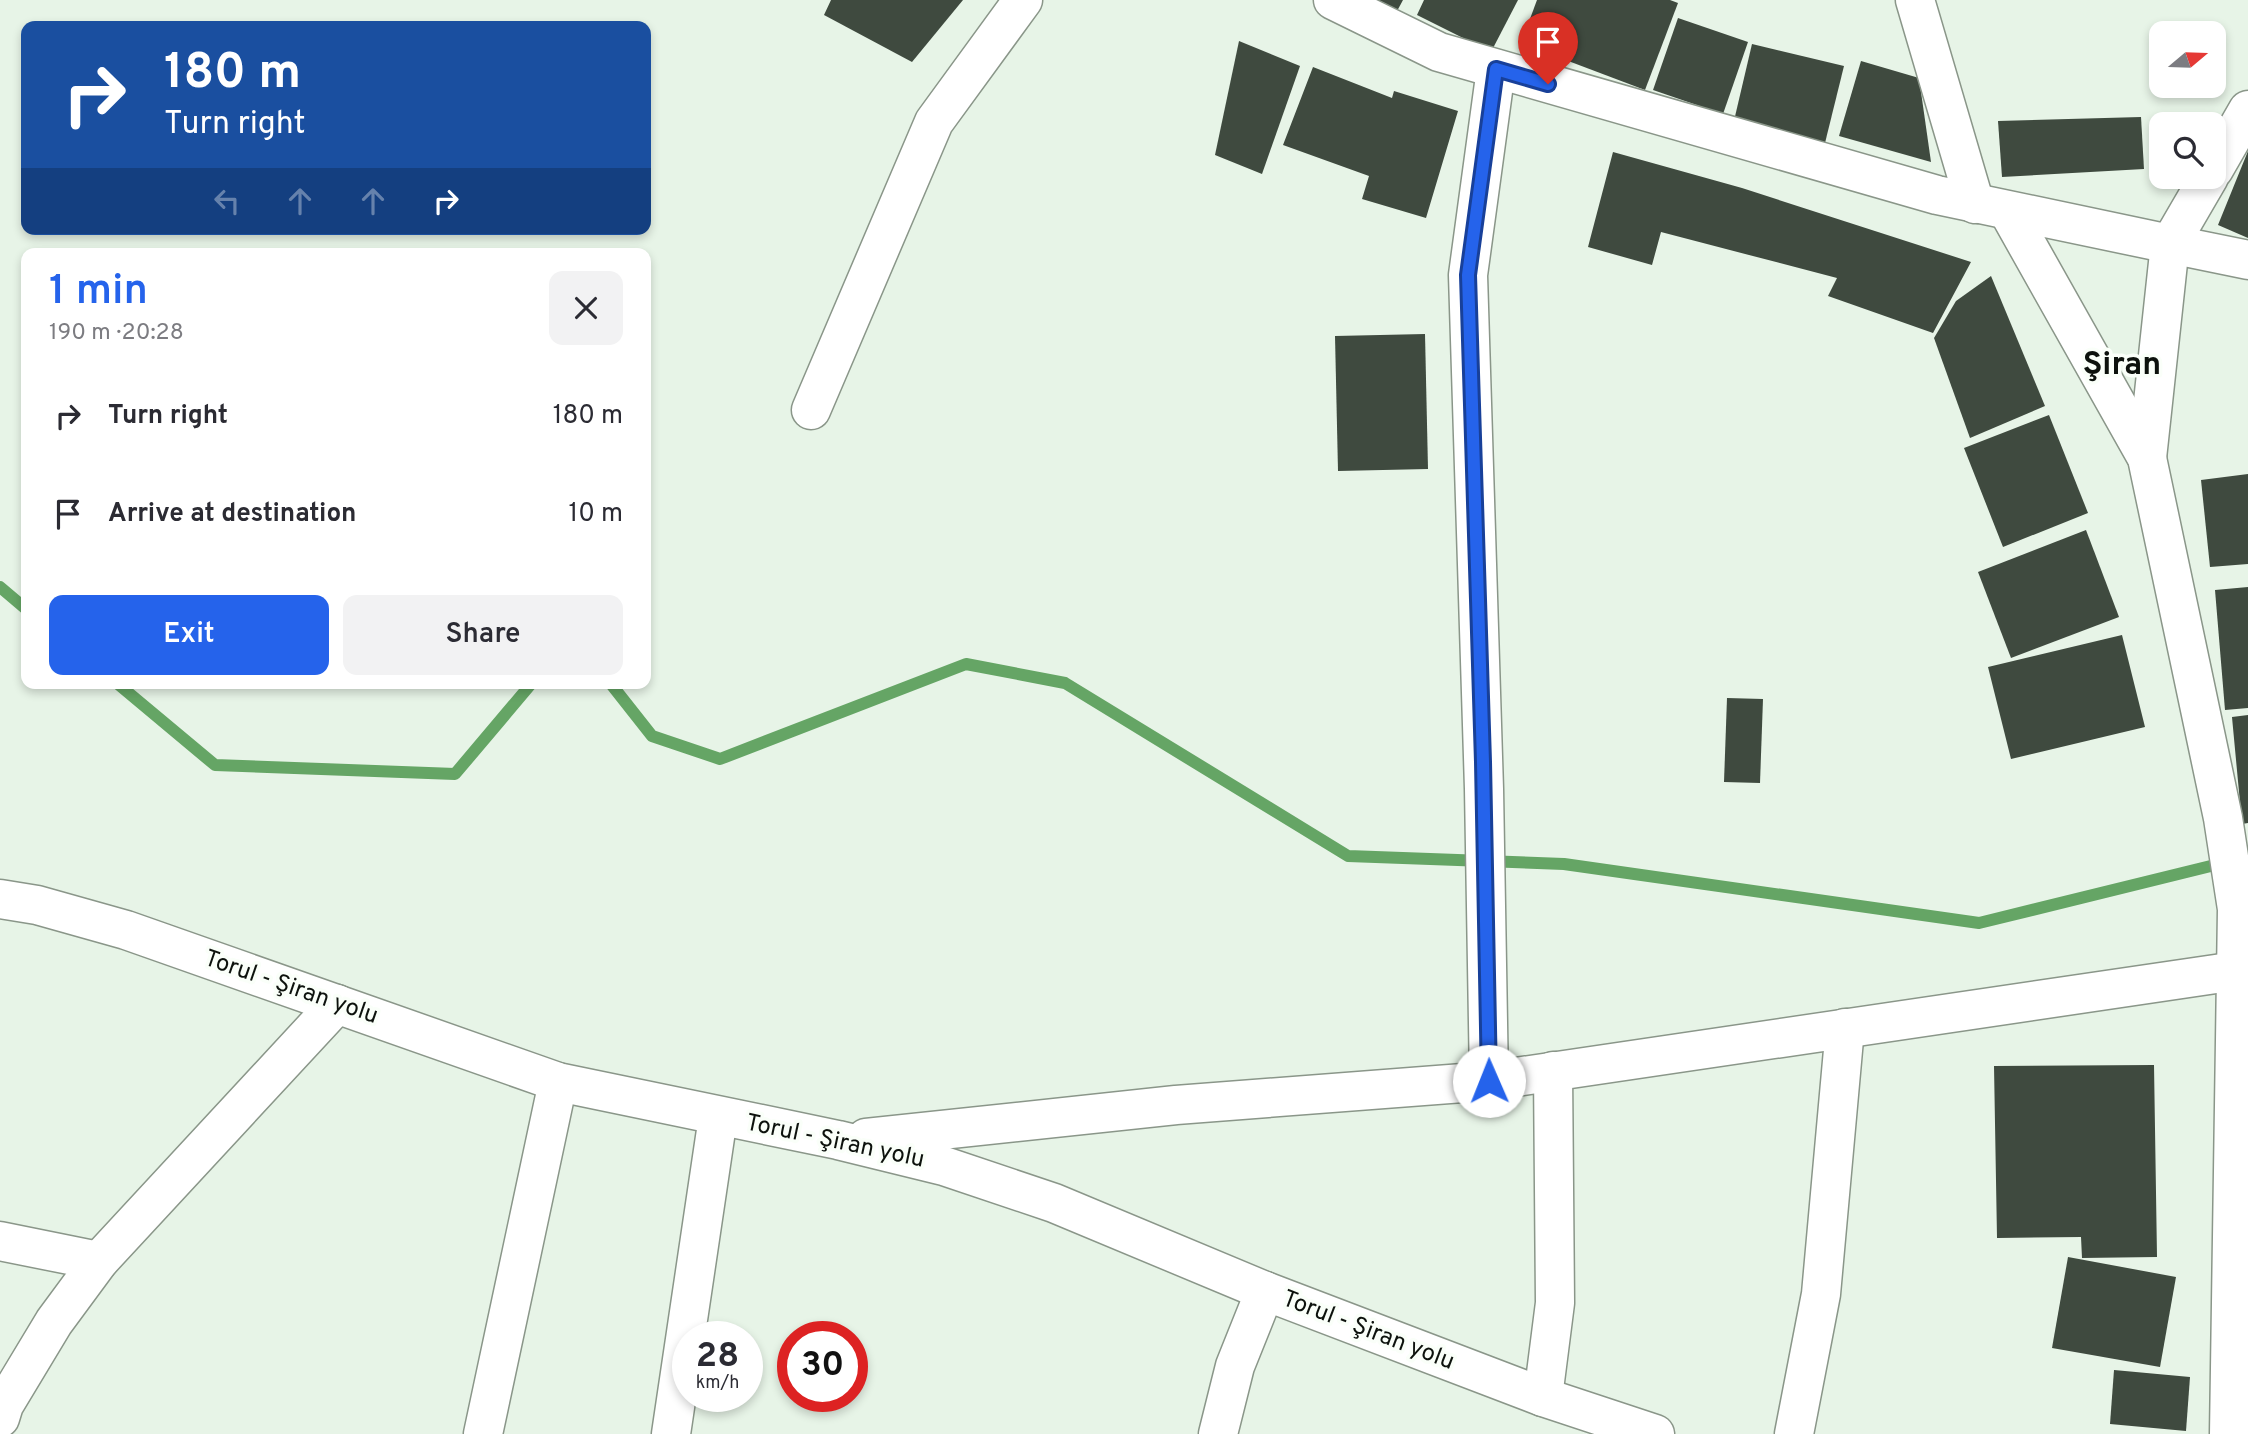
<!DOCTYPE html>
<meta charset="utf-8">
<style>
:root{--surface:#fff;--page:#f2f2f3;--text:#2b2b33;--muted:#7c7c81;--accent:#2563eb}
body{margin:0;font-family:Overpass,sans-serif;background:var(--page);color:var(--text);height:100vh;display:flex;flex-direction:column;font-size:26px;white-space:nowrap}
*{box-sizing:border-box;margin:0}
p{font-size:23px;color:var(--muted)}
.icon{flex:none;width:38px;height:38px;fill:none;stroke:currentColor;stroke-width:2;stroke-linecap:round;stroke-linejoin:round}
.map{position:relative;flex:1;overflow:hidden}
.side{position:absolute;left:21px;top:248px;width:630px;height:441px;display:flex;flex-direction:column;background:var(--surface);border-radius:14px;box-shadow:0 4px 10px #0003}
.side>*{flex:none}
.guide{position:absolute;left:21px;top:21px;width:630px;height:214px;border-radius:14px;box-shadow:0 4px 10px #0003;background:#1a4fa0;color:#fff;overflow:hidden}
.needle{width:46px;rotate:71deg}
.fabs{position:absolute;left:2149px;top:21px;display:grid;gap:14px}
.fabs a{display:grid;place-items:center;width:77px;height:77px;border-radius:14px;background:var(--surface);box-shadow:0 4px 10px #0003;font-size:35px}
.speed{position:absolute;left:672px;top:1321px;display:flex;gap:14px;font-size:35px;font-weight:700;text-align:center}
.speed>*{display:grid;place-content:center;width:91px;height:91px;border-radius:50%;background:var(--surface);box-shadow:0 4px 10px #0003;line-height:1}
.speed small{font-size:18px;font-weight:400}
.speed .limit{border:10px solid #d22;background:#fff;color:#111}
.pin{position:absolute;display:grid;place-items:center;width:60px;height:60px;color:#fff;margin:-72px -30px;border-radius:50% 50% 50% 0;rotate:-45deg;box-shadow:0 0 7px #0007}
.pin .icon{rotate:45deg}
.me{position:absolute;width:77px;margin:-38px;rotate:359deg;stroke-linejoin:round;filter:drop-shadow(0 0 5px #0008)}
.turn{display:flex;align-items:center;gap:24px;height:147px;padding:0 28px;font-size:32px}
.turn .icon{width:91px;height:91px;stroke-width:2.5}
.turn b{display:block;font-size:49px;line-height:60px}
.lanes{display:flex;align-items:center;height:66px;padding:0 28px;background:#0003;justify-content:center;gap:35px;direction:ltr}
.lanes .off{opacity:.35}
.round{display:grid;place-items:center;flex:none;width:74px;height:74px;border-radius:14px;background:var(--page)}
.headline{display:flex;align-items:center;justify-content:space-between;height:119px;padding:0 28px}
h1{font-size:42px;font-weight:600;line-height:52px;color:var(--accent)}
.cta{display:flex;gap:14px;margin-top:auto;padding:14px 28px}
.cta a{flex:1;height:80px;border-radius:14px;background:var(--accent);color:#fff;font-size:28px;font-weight:600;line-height:80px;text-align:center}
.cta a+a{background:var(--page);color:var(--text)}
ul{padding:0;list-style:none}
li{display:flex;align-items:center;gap:21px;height:98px;padding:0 28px}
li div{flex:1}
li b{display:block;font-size:26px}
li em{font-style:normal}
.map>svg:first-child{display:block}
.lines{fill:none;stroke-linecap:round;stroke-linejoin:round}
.stream{stroke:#65a565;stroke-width:12}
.building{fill:#3f4a3f}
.street-casing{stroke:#8a9689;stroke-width:41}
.secondary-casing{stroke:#8a9689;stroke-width:41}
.street{stroke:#fff;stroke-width:38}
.secondary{stroke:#fff;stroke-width:38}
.route-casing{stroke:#184099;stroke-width:18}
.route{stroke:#2563eb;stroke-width:12}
.labels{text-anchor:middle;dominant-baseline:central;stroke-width:7;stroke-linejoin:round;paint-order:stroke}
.street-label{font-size:24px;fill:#0d120d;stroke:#fafff9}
.district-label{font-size:32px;font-weight:bold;fill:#0d120d;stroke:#fafff9}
</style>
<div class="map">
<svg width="2248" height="1434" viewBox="0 0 2248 1434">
<rect width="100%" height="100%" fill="#e7f4e7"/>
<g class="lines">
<!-- stream -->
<g class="stream">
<path d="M 0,587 L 26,609"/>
<path d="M 118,684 L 215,765 L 455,774 L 531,684"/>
<path d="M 611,684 L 652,736 L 720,759 L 966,664 L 1065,683 L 1348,856 L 1564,864 L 1979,923 L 2227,862"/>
</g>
</g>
<!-- building -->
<g class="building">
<path d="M 831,0 L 963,0 L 912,62 L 824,15 Z"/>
<path d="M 1370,0 L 1403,0 L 1396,13 Z"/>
<path d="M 1424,0 L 1518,0 L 1491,52 L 1417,15 Z"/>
<path d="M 1537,0 L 1670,0 L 1678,3 L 1645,90 L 1521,43 Z"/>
<path d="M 1678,18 L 1748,42 L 1723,114 L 1653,90 Z"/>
<path d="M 1239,41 L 1300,66 L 1262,174 L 1215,155 Z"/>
<path d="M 1752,44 L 1844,66 L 1824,147 L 1733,125 Z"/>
<path d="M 1861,61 L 1919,78 L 1931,162 L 1839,136 Z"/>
<path d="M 1313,67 L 1392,98 L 1394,91 L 1458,111 L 1426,218 L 1362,199 L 1369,176 L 1283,145 Z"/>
<path d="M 2141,117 L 2144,169 L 2002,177 L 1998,121 Z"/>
<path d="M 2248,151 L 2248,238 L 2218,225 Z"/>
<path d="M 1613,152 L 1742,188 L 1971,262 L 1933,333 L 1828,296 L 1837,278 L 1661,232 L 1652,265 L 1588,247 Z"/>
<path d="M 1991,276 L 2045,406 L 1970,438 L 1934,338 L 1956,301 Z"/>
<path d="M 1425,334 L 1428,469 L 1338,471 L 1335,336 Z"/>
<path d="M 2049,415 L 2088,513 L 2003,547 L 1964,448 Z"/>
<path d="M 2248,474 L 2248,564 L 2210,567 L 2201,480 Z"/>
<path d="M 2086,530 L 2119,617 L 2011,658 L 1978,572 Z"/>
<path d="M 2248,587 L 2248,708 L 2225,710 L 2215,590 Z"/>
<path d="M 2122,635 L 2145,727 L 2011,759 L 1988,667 Z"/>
<path d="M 1727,698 L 1763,699 L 1760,783 L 1724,782 Z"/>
<path d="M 2248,715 L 2248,823 L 2242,824 L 2232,717 Z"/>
<path d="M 2154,1065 L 2157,1257 L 2082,1258 L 2081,1237 L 1997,1238 L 1994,1066 Z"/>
<path d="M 2068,1257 L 2176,1277 L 2160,1367 L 2052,1348 Z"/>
<path d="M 2114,1370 L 2190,1377 L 2186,1431 L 2110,1424 Z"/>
</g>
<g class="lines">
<defs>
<g id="street">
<path d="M 1915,0 L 1975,204"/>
<path d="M 2170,244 L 2248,260"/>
<path d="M 811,410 L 934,122 L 1023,0"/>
<path d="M 1489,1081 L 1484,789 L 1468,275 L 1496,69"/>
<path d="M 0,1241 L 99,1261"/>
<path d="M 1543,1397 L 1555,1303 L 1553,1071"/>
<path d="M 0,1418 L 4,1405 L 54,1322 L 99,1261 L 337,1004"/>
<path d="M 483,1434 L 558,1082"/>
<path d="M 671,1434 L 718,1117"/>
<path d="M 1218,1434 L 1235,1366 L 1265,1291"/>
<path d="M 1794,1434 L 1821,1294 L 1845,1028"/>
</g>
<g id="secondary">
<path d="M 1333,0 L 1439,52 L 1937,195 L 2170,244"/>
<path d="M 2214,169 L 2248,110"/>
<path d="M 2008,211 L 2147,458 L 2223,818 L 2237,909 L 2229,1434"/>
<path d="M 2147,458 L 2170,244 L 2209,177"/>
<path d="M 0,899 L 37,905 L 126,930 L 558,1082 L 838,1140 L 944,1166 L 1054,1203 L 1265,1291 L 1543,1397 L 1655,1434"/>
<path d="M 866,1138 L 1176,1105 L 1489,1081 L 2236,971"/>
</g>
</defs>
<!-- street casing -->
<use href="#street" class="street-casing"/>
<!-- secondary casing -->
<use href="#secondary" class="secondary-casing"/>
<!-- street -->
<use href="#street" class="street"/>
<!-- secondary -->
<use href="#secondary" class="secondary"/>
</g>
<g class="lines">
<defs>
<path id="route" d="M 1489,1081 L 1483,762 L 1468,275 L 1496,69 L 1548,84"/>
</defs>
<!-- route casing -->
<use href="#route" class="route-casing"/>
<!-- route -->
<use href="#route" class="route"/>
</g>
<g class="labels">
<!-- street labels -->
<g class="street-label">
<text transform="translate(291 988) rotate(19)">Torul - Şiran yolu</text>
<text transform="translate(835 1142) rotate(12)">Torul - Şiran yolu</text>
<text transform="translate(1368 1331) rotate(21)">Torul - Şiran yolu</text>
</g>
<!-- district labels -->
<g class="district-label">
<text x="2122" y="366">Şiran</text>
</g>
</g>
</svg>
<div class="fabs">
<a><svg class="needle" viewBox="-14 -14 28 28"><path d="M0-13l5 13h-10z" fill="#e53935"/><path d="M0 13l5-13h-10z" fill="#7c7c81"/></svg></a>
<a><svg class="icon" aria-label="search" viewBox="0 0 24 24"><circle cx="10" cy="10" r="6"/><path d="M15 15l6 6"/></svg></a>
</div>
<div class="speed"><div>28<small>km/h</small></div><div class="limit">30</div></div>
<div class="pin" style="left:1548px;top:84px;background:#d93025"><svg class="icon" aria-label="arrive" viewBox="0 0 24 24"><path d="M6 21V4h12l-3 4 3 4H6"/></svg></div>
<svg class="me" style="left:1489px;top:1081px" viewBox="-20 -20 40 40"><circle r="19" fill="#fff"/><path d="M0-13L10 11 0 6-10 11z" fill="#2563eb"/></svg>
<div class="guide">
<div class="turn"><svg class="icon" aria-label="right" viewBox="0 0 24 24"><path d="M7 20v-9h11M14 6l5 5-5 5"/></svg><div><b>180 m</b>Turn right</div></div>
<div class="lanes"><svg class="icon off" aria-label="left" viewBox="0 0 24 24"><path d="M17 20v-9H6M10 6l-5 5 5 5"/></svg><svg class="icon off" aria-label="ahead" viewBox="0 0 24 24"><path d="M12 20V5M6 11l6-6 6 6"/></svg><svg class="icon off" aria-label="ahead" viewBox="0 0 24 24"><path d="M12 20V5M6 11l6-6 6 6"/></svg><svg class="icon" aria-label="right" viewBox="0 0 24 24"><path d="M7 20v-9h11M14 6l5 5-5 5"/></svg></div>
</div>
<section class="side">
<div class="headline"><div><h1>1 min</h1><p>190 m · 20:28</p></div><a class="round"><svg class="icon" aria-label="close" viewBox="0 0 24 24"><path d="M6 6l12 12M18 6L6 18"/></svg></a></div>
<ul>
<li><svg class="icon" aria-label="right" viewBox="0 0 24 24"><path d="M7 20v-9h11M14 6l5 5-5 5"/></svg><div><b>Turn right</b></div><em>180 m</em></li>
<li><svg class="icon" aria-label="arrive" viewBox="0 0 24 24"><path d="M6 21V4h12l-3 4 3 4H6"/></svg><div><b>Arrive at destination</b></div><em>10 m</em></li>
</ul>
<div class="cta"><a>Exit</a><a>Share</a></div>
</section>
</div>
